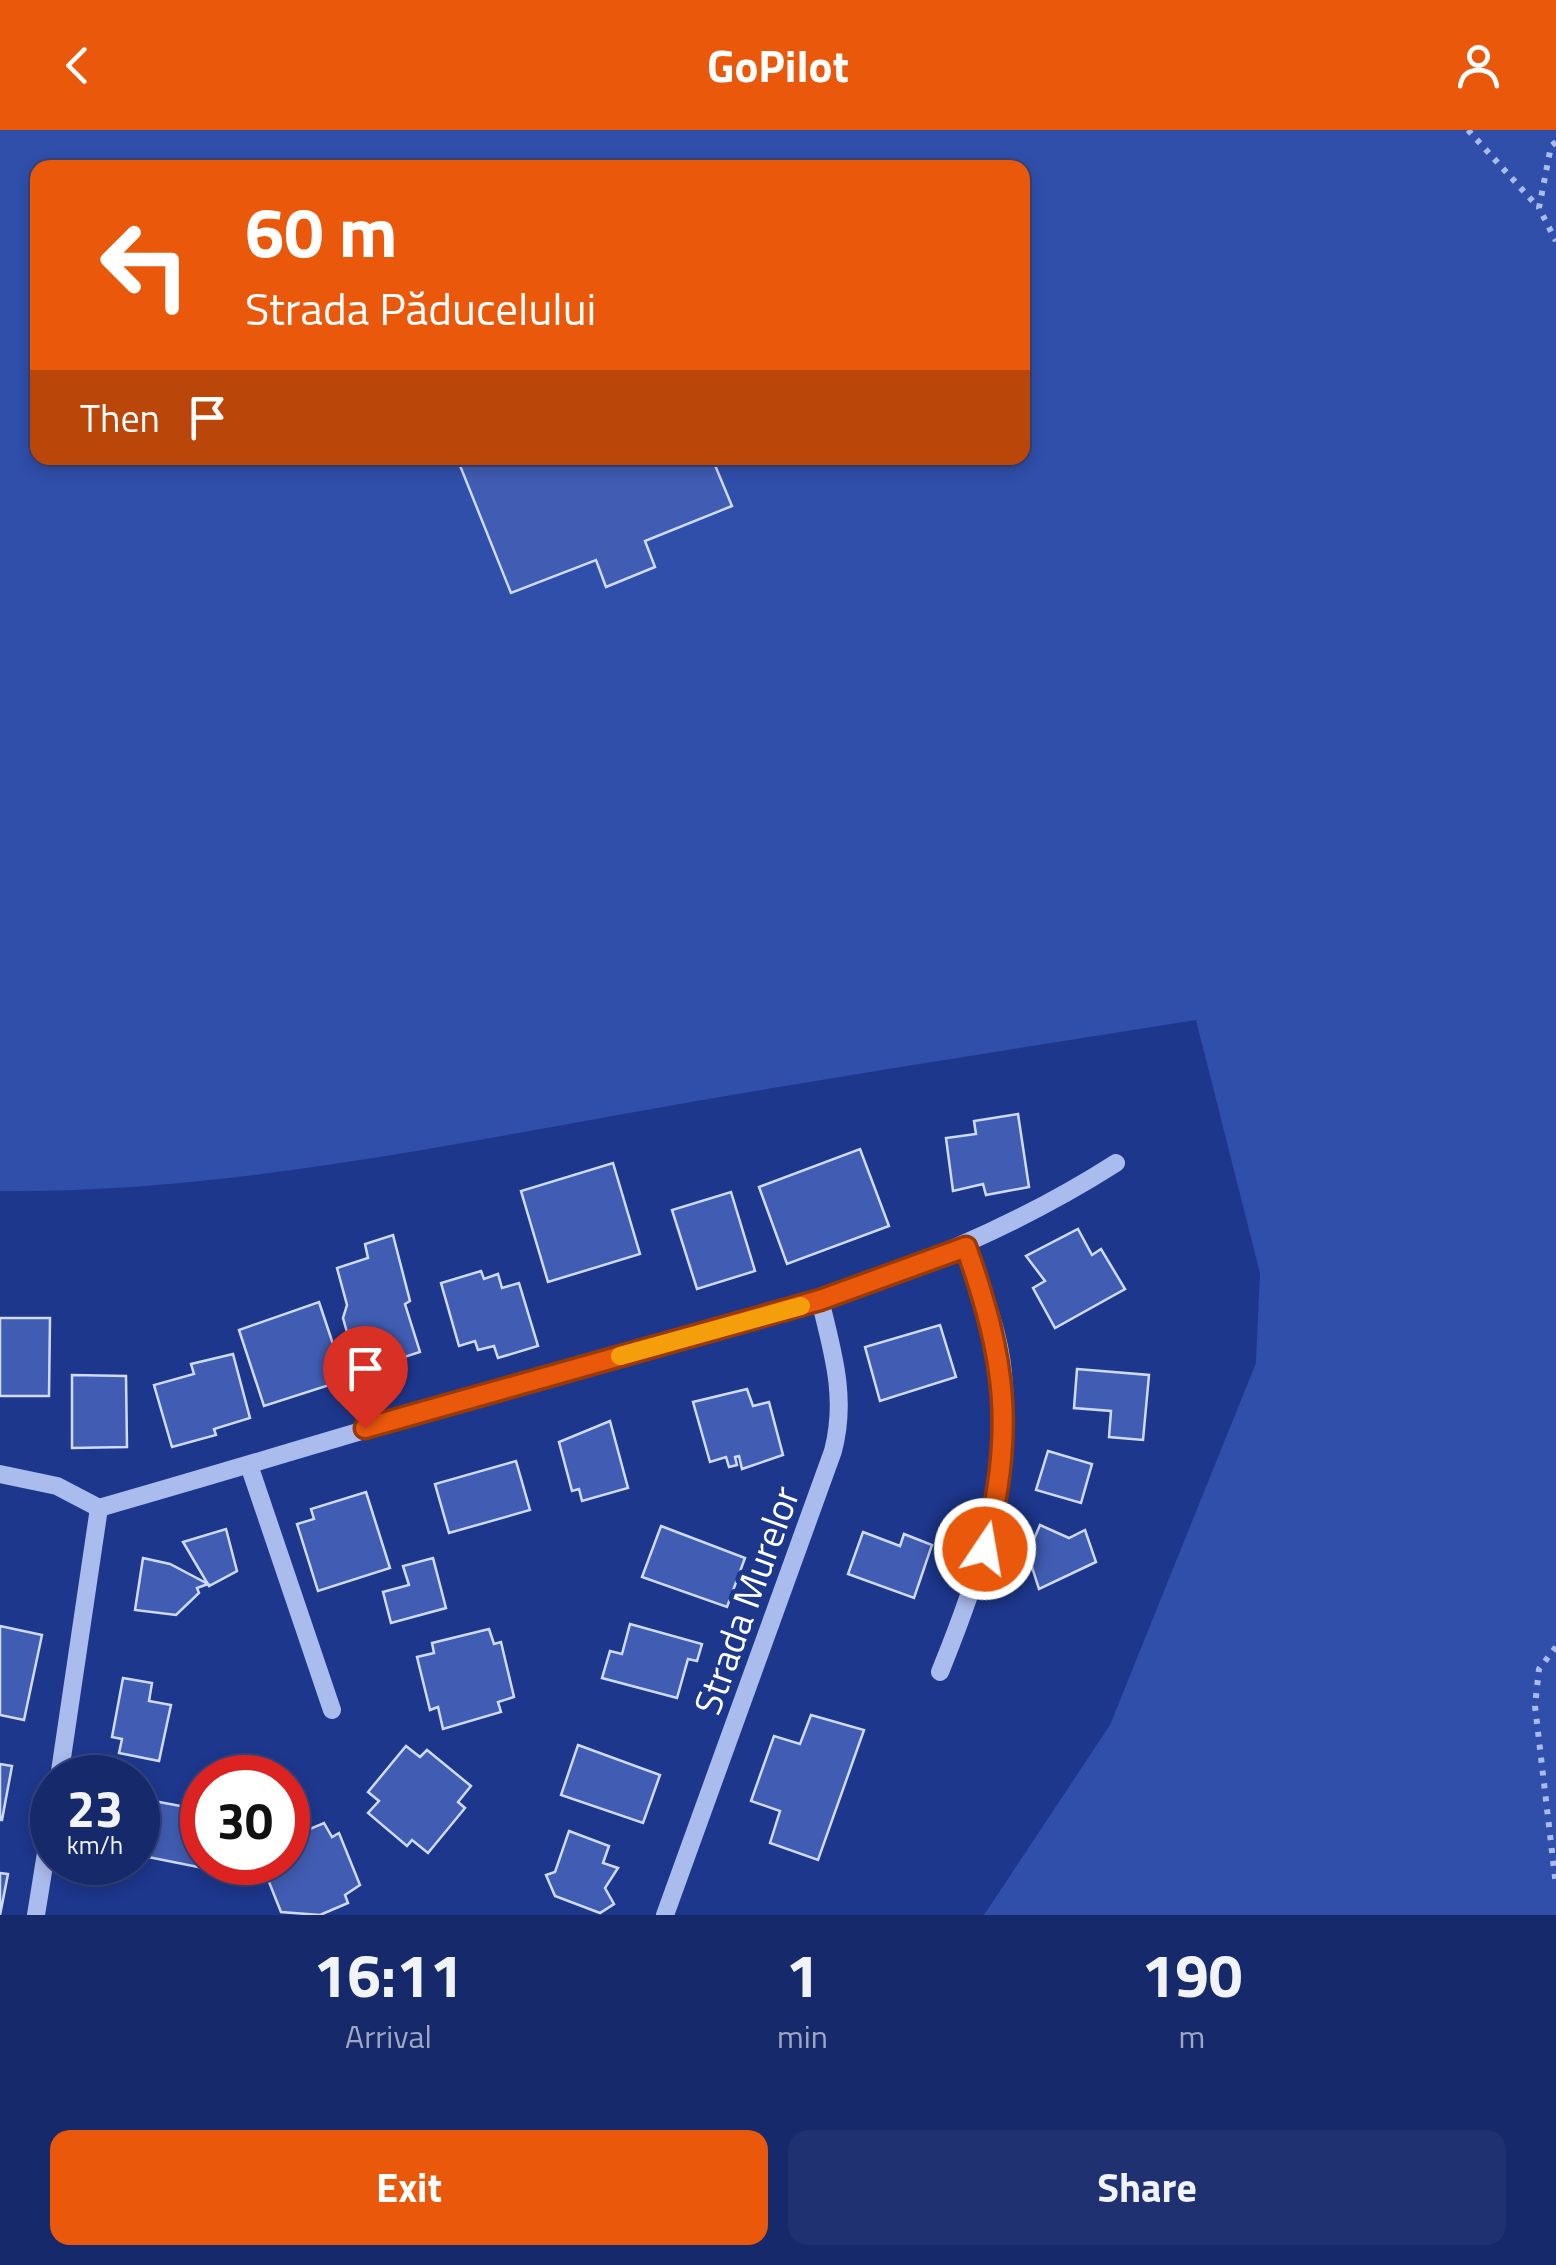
<!DOCTYPE html>
<meta charset="utf-8">
<style>
:root{--surface:#16296a;--page:#1f3170;--text:#f1f3f6;--muted:#9ea6c1;--line:#35457e;--accent:#ea580c}
body{margin:0;font-family:"Titillium Web",sans-serif;background:var(--page);color:var(--text);height:100vh;display:flex;flex-direction:column;font-size:38px;white-space:nowrap}
*{box-sizing:border-box;margin:0}
p{font-size:32px;color:var(--muted)}
.icon{flex:none;width:55px;height:55px;fill:none;stroke:currentColor;stroke-width:2;stroke-linecap:round;stroke-linejoin:round}
.map{position:relative;height:1785px;overflow:hidden}
.drawer{display:flex;flex-direction:column;background:var(--surface);flex:1}
.drawer>*{flex:none}
.top-card{position:absolute;left:30px;top:30px;width:1000px;height:305px;border-radius:20px;box-shadow:0 5px 15px #0003,0 0 0 2px var(--line);background:#ea580c;color:#fff;overflow:hidden}
.speed{position:absolute;left:30px;top:1625px;display:flex;gap:20px;font-size:50px;font-weight:700;text-align:center}
.speed>*{display:grid;place-content:center;width:130px;height:130px;border-radius:50%;background:var(--surface);box-shadow:0 5px 15px #0003,0 0 0 2px var(--line);line-height:1}
.speed small{font-size:25px;font-weight:400}
.speed .limit{border:15px solid #d22;background:#fff;color:#111}
.pin{position:absolute;display:grid;place-items:center;width:85px;height:85px;color:#fff;margin:-102px -42px;border-radius:50% 50% 50% 0;rotate:-45deg;box-shadow:0 0 10px #0007}
.pin .icon{rotate:45deg}
.me{position:absolute;width:110px;margin:-55px;rotate:12deg;stroke-linejoin:round;filter:drop-shadow(0 0 8px #0008)}
.turn{display:flex;align-items:center;gap:35px;height:210px;padding:0 50px;font-size:45px}
.turn .icon{width:130px;height:130px;stroke-width:2.5}
.turn b{display:block;font-size:70px;line-height:85px}
.then{display:flex;align-items:center;height:95px;padding:0 50px;background:#0003;gap:20px;font-size:38px}
.eta{display:flex;justify-content:space-evenly;align-items:center;height:170px;text-align:center}
.eta b{font-size:60px;font-weight:700;line-height:70px}
.primary-button{display:flex;gap:20px;margin-top:auto;padding:20px 50px}
.primary-button a{flex:1;height:115px;border-radius:20px;background:var(--accent);color:#fff;font-size:40px;font-weight:700;line-height:115px;text-align:center}
.primary-button a+a{background:var(--page);color:var(--text)}
header{display:flex;justify-content:space-between;align-items:center;height:130px;padding:0 50px;background:var(--accent);color:#fff;font-size:45px;font-weight:700}
.map>svg:first-child{display:block}
.green{fill:#304fab;fill-rule:evenodd}
.building{fill:#415db3;stroke:#d0daf9;stroke-width:2.5}
.lines{fill:none;stroke-linecap:round;stroke-linejoin:round}
.path{stroke:#aabbed;stroke-width:6;stroke-dasharray:5 8;stroke-linecap:butt}
.minor{stroke:#aabbed;stroke-width:18}
.route-casing{stroke:#983908;stroke-width:25}
.route{stroke:#ea580c;stroke-width:18}
.slow{stroke:#f59e0b;stroke-width:18}
.labels{text-anchor:middle;dominant-baseline:central;stroke-width:10;stroke-linejoin:round;paint-order:stroke}
.street-label{font-size:38px;fill:#fff;stroke:#1d378d}
</style>
<header><svg class="icon" aria-label="back" viewBox="0 0 24 24"><path d="M15 5l-7 7 7 7"/></svg>GoPilot<svg class="icon" aria-label="person" viewBox="0 0 24 24"><circle cx="12" cy="8" r="4"/><path d="M4 21q1-7 8-7t8 7"/></svg></header>
<div class="map">
<svg width="1556" height="1785" viewBox="0 0 1556 1785">
<rect width="100%" height="100%" fill="#1d378d"/>
<!-- green -->
<path class="green" d="M 0,0 L 1556,0 L 1556,1785 L 984,1785 L 1110,1595 L 1256,1233 L 1260,1143 L 1196,890 C 1007,920 818,949 629,983 C 422,1020 211,1063 0,1061 ZM 38,38 L 1022,38 L 1022,328 L 38,328 Z"/>
<!-- building -->
<g class="building">
<path d="M 457,328 L 712,328 L 732,376 L 645,411 L 655,437 L 606,457 L 596,430 L 511,463 Z"/>
<path d="M 1018,984 L 1029,1057 L 986,1065 L 983,1054 L 953,1061 L 946,1008 L 976,1004 L 974,991 Z"/>
<path d="M 860,1019 L 889,1096 L 787,1134 L 759,1057 Z"/>
<path d="M 613,1033 L 640,1124 L 548,1152 L 521,1061 Z"/>
<path d="M 731,1062 L 755,1141 L 697,1159 L 672,1080 Z"/>
<path d="M 1078,1099 L 1092,1125 L 1101,1119 L 1125,1159 L 1055,1198 L 1033,1158 L 1045,1151 L 1026,1126 Z"/>
<path d="M 393,1105 L 410,1171 L 405,1174 L 420,1222 L 389,1232 L 385,1219 L 354,1227 L 343,1188 L 347,1175 L 337,1138 L 368,1128 L 365,1114 Z"/>
<path d="M 481,1141 L 484,1149 L 498,1144 L 502,1158 L 519,1153 L 538,1216 L 498,1228 L 494,1216 L 478,1220 L 475,1211 L 459,1216 L 441,1153 Z"/>
<path d="M 319,1172 L 345,1250 L 264,1276 L 239,1200 Z"/>
<path d="M 0,1188 L 50,1188 L 49,1266 L 0,1266 Z"/>
<path d="M 940,1195 L 956,1247 L 880,1271 L 865,1217 Z"/>
<path d="M 233,1224 L 250,1288 L 214,1299 L 216,1305 L 172,1317 L 154,1255 L 194,1244 L 191,1234 Z"/>
<path d="M 1077,1239 L 1149,1245 L 1143,1310 L 1109,1307 L 1111,1281 L 1074,1278 Z"/>
<path d="M 72,1245 L 126,1246 L 127,1317 L 72,1318 Z"/>
<path d="M 747,1259 L 753,1276 L 769,1272 L 783,1325 L 742,1339 L 739,1326 L 735,1327 L 737,1335 L 729,1337 L 726,1327 L 710,1332 L 693,1272 Z"/>
<path d="M 610,1291 L 628,1358 L 582,1371 L 579,1359 L 572,1361 L 559,1312 Z"/>
<path d="M 1048,1321 L 1092,1334 L 1081,1373 L 1036,1360 Z"/>
<path d="M 516,1331 L 530,1380 L 449,1403 L 435,1354 Z"/>
<path d="M 366,1362 L 390,1438 L 318,1461 L 297,1394 L 314,1389 L 311,1379 Z"/>
<path d="M 1040,1395 L 1069,1408 L 1085,1400 L 1096,1432 L 1039,1459 L 1032,1437 L 1024,1432 Z"/>
<path d="M 661,1396 L 745,1428 L 727,1477 L 642,1447 Z"/>
<path d="M 226,1399 L 237,1441 L 209,1456 L 183,1412 Z"/>
<path d="M 863,1402 L 900,1416 L 904,1404 L 932,1415 L 914,1468 L 848,1444 Z"/>
<path d="M 143,1428 L 170,1434 L 208,1454 L 197,1458 L 199,1463 L 176,1485 L 135,1480 Z"/>
<path d="M 433,1428 L 446,1478 L 391,1493 L 383,1462 L 409,1455 L 403,1436 Z"/>
<path d="M 630,1494 L 702,1514 L 697,1531 L 688,1529 L 677,1568 L 602,1548 L 610,1521 L 622,1524 Z"/>
<path d="M 0,1496 L 42,1505 L 24,1590 L 0,1585 Z"/>
<path d="M 489,1499 L 494,1514 L 501,1512 L 514,1567 L 498,1572 L 501,1582 L 443,1599 L 438,1577 L 430,1580 L 417,1527 L 434,1523 L 432,1513 Z"/>
<path d="M 123,1548 L 152,1553 L 149,1571 L 171,1575 L 159,1631 L 119,1623 L 122,1609 L 112,1607 Z"/>
<path d="M 811,1585 L 864,1600 L 818,1730 L 770,1713 L 780,1681 L 751,1671 L 774,1606 L 800,1614 Z"/>
<path d="M 578,1615 L 660,1645 L 643,1693 L 561,1665 Z"/>
<path d="M 406,1616 L 420,1627 L 427,1620 L 471,1656 L 458,1672 L 465,1678 L 428,1723 L 412,1710 L 407,1716 L 368,1683 L 379,1671 L 368,1662 Z"/>
<path d="M 0,1634 L 12,1636 L 2,1690 L 0,1690 Z"/>
<path d="M 138,1668 L 202,1680 L 202,1732 L 235,1732 L 233,1744 L 138,1725 Z"/>
<path d="M 324,1693 L 332,1707 L 339,1703 L 360,1755 L 345,1765 L 348,1773 L 320,1785 L 281,1782 L 261,1732 L 288,1732 L 288,1708 Z"/>
<path d="M 569,1701 L 609,1716 L 603,1733 L 618,1738 L 605,1758 L 614,1774 L 600,1783 L 555,1766 L 546,1745 L 555,1742 Z"/>
<path d="M 0,1743 L 8,1744 L 0,1785 Z"/>
</g>
<g class="lines">
<!-- path -->
<g class="path">
<path d="M 1468,0 L 1538,77"/>
<path d="M 1556,12 L 1551,16 L 1539,78 L 1556,111"/>
<path d="M 1556,1517 L 1539,1539 L 1535,1576 L 1556,1756"/>
</g>
<!-- minor -->
<g class="minor">
<path d="M 249,1335 L 332,1580"/>
<path d="M 0,1344 L 57,1356 L 99,1378 C 253,1334 405,1287 558,1244 C 758,1187 939,1146 1116,1033"/>
<path d="M 940,1542 C 979,1446 1013,1348 1003,1243 C 999,1199 981,1157 966,1117"/>
<path d="M 59,1648 L 99,1378"/>
<path d="M 36,1785 L 52,1686"/>
<path d="M 665,1785 L 833,1321 C 847,1268 833,1223 820,1170"/>
</g>
</g>
<g class="lines">
<defs>
<path id="route" d="M 365,1298 L 820,1170 L 966,1117 C 1006,1230 1015,1301 985,1419"/>
</defs>
<!-- route casing -->
<use href="#route" class="route-casing"/>
<!-- route -->
<use href="#route" class="route"/>
<!-- slow -->
<path class="slow" d="M 620,1226 L 801,1176"/>
</g>
<g class="labels">
<!-- street labels -->
<g class="street-label">
<text transform="translate(746 1470) rotate(-70)">Strada Murelor</text>
</g>
</g>
</svg>
<div class="speed"><div>23<small>km/h</small></div><div class="limit">30</div></div>
<div class="pin" style="left:365px;top:1298px;background:#d93025"><svg class="icon" aria-label="arrive" viewBox="0 0 24 24"><path d="M6 21V4h12l-3 4 3 4H6"/></svg></div>
<svg class="me" style="left:985px;top:1419px" viewBox="-20 -20 40 40"><circle r="17" fill="#ea580c" stroke="#fff" stroke-width="3"/><path d="M0-11L8 9 0 5-8 9z" fill="#fff"/></svg>
<div class="top-card">
<div class="turn"><svg class="icon" aria-label="left" viewBox="0 0 24 24"><path d="M17 20v-9H6M10 6l-5 5 5 5"/></svg><div><b>60 m</b>Strada Păducelului</div></div>
<div class="then">Then<svg class="icon" aria-label="arrive" viewBox="0 0 24 24"><path d="M6 21V4h12l-3 4 3 4H6"/></svg></div>
</div>
</div>
<section class="drawer">
<div class="eta">
<div><b>16:11</b><p>Arrival</p></div>
<div><b>1</b><p>min</p></div>
<div><b>190</b><p>m</p></div>
</div>
<div class="primary-button"><a>Exit</a><a>Share</a></div>
</section>
